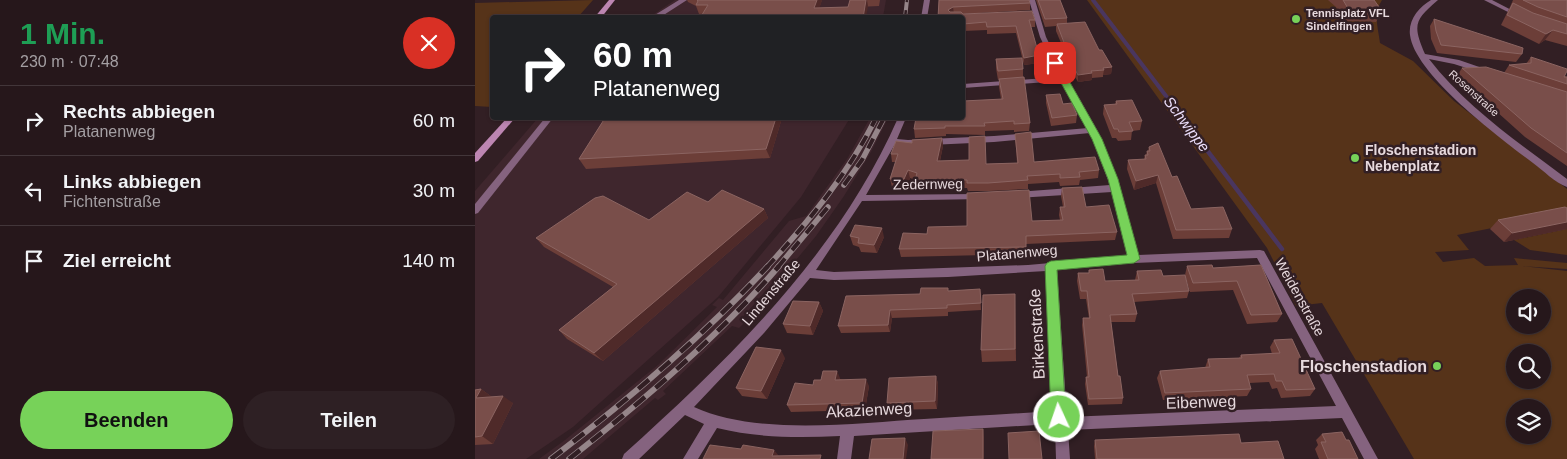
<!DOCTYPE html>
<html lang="de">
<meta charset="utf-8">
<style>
:root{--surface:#26171b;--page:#2e2024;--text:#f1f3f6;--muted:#a49fa3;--line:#42363a;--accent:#77d259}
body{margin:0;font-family:Helvetica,sans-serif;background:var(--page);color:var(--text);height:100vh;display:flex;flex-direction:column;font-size:19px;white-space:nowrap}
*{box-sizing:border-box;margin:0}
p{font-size:16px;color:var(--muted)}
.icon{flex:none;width:28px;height:28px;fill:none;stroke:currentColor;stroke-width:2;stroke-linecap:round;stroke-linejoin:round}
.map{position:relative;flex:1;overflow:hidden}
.drawer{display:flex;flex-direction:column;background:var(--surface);width:475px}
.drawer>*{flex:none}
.guide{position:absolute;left:15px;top:15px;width:475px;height:105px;border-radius:5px;box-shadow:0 1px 4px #0004,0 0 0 1px var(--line);background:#202124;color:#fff;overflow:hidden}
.fabs{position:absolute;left:1031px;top:289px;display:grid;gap:10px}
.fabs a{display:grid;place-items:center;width:45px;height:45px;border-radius:50%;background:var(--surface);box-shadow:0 1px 4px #0004,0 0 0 1px var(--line);font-size:25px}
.pin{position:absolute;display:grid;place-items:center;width:42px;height:42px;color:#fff;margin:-21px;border-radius:10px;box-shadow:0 2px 8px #0006}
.me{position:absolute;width:55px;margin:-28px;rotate:357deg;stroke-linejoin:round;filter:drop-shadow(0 0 4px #0008)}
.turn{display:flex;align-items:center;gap:18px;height:105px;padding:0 20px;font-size:22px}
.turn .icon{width:65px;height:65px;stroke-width:2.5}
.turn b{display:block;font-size:35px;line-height:42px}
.round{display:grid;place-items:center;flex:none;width:52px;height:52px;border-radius:26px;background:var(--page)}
.head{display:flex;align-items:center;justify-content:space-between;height:85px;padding:0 20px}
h1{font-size:30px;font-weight:700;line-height:38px;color:#1e9e55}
.primary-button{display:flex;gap:10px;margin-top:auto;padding:10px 20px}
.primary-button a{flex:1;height:58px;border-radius:30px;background:var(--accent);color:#111;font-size:20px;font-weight:700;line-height:58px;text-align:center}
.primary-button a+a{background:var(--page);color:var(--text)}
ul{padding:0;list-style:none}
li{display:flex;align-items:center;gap:15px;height:70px;padding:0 20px;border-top:1px solid var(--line)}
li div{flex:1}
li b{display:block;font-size:19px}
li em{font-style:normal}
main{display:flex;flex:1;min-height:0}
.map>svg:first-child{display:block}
.built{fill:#3f262d}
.green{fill:#563319;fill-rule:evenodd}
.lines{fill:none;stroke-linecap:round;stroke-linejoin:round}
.stream-far1{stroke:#4a365f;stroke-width:4}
.stream{stroke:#4a365f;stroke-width:4.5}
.street{fill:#85637f;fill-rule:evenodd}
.secondary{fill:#bd86b2;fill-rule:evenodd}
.rail-far2-casing{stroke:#958589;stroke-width:4}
.rail-far1-casing{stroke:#958589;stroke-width:5.5}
.rail-casing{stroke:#958589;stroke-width:6}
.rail-far2{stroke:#321f24;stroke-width:2.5;stroke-dasharray:8;stroke-linecap:butt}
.rail-far1{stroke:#321f24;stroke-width:4;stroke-dasharray:11;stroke-linecap:butt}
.rail{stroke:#321f24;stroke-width:4.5;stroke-dasharray:14;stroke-linecap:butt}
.wall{fill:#6c3e38}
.shaded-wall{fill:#4f2a29}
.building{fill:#794e4a;stroke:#8b6461}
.route{fill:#77d259;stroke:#4d883a}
.poi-dot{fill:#77d259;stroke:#321f24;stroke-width:2}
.labels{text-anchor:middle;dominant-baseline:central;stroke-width:5;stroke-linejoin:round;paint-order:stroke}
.far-poi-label{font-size:11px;font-weight:bold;fill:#e7d9dd;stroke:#321f24;text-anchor:start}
.far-street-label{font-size:11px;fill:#e7d9dd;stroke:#321f24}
.poi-label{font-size:14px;font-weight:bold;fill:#e7d9dd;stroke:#321f24;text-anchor:start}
.street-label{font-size:14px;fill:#e7d9dd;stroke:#321f24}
.water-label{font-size:15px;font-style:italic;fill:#ebdefa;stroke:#321f24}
.near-street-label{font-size:16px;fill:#e7d9dd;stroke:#321f24}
.near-poi-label{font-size:16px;font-weight:bold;fill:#e7d9dd;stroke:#321f24;text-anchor:end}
</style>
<main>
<section class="drawer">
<div class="head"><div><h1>1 Min.</h1><p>230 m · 07:48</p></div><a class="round" style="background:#d93025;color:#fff"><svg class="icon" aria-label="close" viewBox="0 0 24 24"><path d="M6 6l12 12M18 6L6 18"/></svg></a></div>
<ul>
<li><svg class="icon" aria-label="right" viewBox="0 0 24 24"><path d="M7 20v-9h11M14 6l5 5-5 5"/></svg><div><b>Rechts abbiegen</b><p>Platanenweg</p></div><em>60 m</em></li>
<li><svg class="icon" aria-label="left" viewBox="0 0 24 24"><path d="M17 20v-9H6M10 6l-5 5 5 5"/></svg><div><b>Links abbiegen</b><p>Fichtenstraße</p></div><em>30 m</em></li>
<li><svg class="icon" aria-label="arrive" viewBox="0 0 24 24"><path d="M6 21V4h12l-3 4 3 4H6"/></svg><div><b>Ziel erreicht</b></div><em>140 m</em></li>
</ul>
<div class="primary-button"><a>Beenden</a><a>Teilen</a></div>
</section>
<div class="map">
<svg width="1092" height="459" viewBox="0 0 1092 459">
<rect width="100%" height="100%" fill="#321f24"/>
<!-- built -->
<g class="built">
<path d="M 200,0 L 411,0 L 408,17 L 173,18 Z"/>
<path d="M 63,118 L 375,118 L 326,197 L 243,297 L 98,427 L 51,459 L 0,459 L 0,191 Z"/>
<path d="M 395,118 L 413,118 L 396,152 L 369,196 L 341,236 L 316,266 L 319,268 L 315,272 L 309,271 L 266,319 L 271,321 L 264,328 L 257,326 L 188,391 L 191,394 L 183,400 L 180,398 L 108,459 L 64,459 L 90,440 L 183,365 L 242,307 L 237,305 L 244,298 L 248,300 L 314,221 L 331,216 L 372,159 Z"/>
</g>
<!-- green -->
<g class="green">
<path d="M 118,0 L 103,17 L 18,18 L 17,107 L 0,106 L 0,3 Z"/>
<path d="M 612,0 L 907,0 C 898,14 903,27 905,43 L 938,61 L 979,101 L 1092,189 L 1092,224 L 1082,215 L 982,235 L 994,250 L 960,252 L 968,262 L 999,258 L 1010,266 L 1043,265 L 1039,258 L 1092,263 L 1092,269 L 1047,266 L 1092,271 L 1092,459 L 939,459 L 847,303 L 821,306 L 792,248 ZM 1040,298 L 1068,298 L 1068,325 L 1040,325 ZM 1040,352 L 1068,352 L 1068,380 L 1040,380 ZM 1040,408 L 1068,408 L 1068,435 L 1040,435 Z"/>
<path d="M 1092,229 L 1092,255 L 1055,250 L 1039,240 Z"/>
</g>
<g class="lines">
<!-- stream-far1 -->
<path class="stream-far1" d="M 618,0 L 707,117"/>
<!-- stream -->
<path class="stream" d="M 706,116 L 807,249"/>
<!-- street -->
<g class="street">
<path d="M 204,0 L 212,0 L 184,18 L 175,18 Z"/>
<path d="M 449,0 L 455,0 L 452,18 L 446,18 Z"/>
<path d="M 554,0 L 560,0 L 571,37 L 584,63 L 622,130 L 643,179 L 663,255 L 785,250 L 789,251 L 903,459 L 889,459 L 867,418 L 593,430 L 595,459 L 581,459 L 580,428 L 578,424 L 379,436 L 376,459 L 362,459 L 365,436 C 324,438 282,438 242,428 L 223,459 L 208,459 L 229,424 L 210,415 L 164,459 L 147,459 L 149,454 C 257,357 364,252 423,118 L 431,118 L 422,139 L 433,140 L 519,136 L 613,128 L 587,81 L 488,88 L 488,84 L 584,77 L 565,37 ZM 615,133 L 635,185 L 542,192 L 537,195 L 542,198 L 637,192 L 653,256 L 553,265 L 359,272 L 341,270 L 387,201 L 508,199 L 510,197 L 508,195 L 505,194 L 391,195 L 420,144 L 433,146 L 519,142 ZM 782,258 L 861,406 L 592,417 L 582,270 L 659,263 ZM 571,271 L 579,411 C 535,414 492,416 449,419 C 382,423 281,436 219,407 L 289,333 L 335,278 L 359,280 L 473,277 Z"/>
<path d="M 956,0 L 963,0 C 940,20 937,24 950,54 L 984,60 L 1013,70 L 1014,72 L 1010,74 L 979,64 L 954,59 C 991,107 1044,143 1092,179 L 1092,187 C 1080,183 1068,170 1058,163 C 1025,138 940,75 935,35 C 933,20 944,7 956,0 Z"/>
<path d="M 1009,0 L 1017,0 L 1048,16 L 1043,17 Z"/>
<path d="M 70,118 L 78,118 L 3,213 L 0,214 L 0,204 Z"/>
</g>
<!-- secondary -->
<g class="secondary">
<path d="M 134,0 L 140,0 L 126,18 L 119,18 Z"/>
<path d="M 32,118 L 40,118 L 3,161 L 0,162 L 0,153 Z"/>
</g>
<defs>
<path id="rail-far2" d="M 430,18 L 432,0"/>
<g id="rail-far1">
<path d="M 369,185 L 387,160 L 409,118"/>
<path d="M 292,267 C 334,221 373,174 401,118"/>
<path d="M 303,267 L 353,207"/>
</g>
<g id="rail">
<path d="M 76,459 C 153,400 227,337 293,266"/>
<path d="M 94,459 C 169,400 242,338 304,266"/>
</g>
</defs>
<!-- rail-far2 casing -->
<use href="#rail-far2" class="rail-far2-casing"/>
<!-- rail-far1 casing -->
<use href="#rail-far1" class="rail-far1-casing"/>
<!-- rail casing -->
<use href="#rail" class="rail-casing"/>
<!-- rail-far2 -->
<use href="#rail-far2" class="rail-far2"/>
<!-- rail-far1 -->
<use href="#rail-far1" class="rail-far1"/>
<!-- rail -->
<use href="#rail" class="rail"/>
</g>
<!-- wall -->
<g class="wall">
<path d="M 212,0 L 347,0 L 344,8 L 373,7 L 375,0 L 405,0 L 404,6 L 224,14 L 221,6 L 213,2 Z"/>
<path d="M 464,0 L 555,3 L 555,10 L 487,14 L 488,14 L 560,20 L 560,27 L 556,27 L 564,63 L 549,65 L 541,33 L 512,34 L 512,30 L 488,31 L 488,18 L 463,18 Z"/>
<path d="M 561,0 L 585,0 L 592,18 L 592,23 L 624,50 L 637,67 L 636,74 L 628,75 L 628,77 L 617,78 L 617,80 L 603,82 L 590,60 L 591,55 L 581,31 L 581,26 L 570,27 Z"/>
<path d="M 853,0 L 899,0 L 907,11 L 901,22 L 869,21 L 861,7 Z"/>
<path d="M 1038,0 L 1092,0 L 1092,46 L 1070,40 L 1064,44 L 1026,25 L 1035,7 Z"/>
<path d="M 959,19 L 1047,54 L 1041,62 L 962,53 L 956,39 L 955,26 Z"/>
<path d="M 1056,57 L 1092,77 L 1092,166 L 1050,137 L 982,76 L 987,68 L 1029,73 L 1034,65 L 1051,64 Z"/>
<path d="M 521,59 L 548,69 L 548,77 L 555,123 L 554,131 L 539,132 L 539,130 L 510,131 L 510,135 L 471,134 L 471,136 L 440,138 L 439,129 L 488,118 L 526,99 L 524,87 L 524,79 L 523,80 L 521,68 Z"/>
<path d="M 571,95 L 588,104 L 602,115 L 601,123 L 576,126 L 571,103 Z"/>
<path d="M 641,101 L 667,121 L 665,130 L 657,131 L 656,140 L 643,141 L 641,138 L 637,138 L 628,114 L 629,105 L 640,104 Z"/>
<path d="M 130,118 L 307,118 L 295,158 L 111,169 L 104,159 Z"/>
<path d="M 540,134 L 559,162 L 624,170 L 623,178 L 605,180 L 604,185 L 585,186 L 584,182 L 553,184 L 553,189 L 514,191 L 493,191 L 492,188 L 442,188 L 441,180 L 435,178 L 431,188 L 417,187 L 415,179 L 421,162 L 417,162 L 416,154 L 437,143 L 467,138 L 468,146 L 465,161 L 511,164 L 542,163 Z"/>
<path d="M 674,147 L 697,177 L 716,209 L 757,229 L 754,238 L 698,239 L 681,183 L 659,190 L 652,169 L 653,160 L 669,159 L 670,155 L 671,155 L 672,151 L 673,151 Z"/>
<path d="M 587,188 L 642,232 L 640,240 L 551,244 L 551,254 L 426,257 L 424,249 L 452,234 L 492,226 L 585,220 L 584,215 L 585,207 L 588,207 L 586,196 Z"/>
<path d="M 233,202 L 289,209 L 293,218 L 128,361 L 92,339 L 84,330 L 138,287 L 69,247 L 61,238 L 174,220 Z"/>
<path d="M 1092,208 L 1092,229 L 1029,242 L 1015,229 L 1023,220 Z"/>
<path d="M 375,236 L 409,237 L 402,253 L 386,252 L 384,247 L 378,245 Z"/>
<path d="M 786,265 L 807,314 L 802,322 L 772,324 L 758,290 L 715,292 L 710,275 L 712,266 L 738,268 Z"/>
<path d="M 614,270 L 630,281 L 660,280 L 662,271 L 688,276 L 714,291 L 712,298 L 659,302 L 662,314 L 660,322 L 636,322 L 643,376 L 648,398 L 647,404 L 613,405 L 610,384 L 611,377 L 612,377 L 607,325 L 608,318 L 614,318 L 611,299 L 605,299 L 602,281 L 603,273 L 614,273 Z"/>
<path d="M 473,288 L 473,291 L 505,289 L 506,310 L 473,312 L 473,316 L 417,318 L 415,332 L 366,333 L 363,326 L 445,294 Z"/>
<path d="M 540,294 L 541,361 L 507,362 L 506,350 Z"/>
<path d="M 344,302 L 348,311 L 338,335 L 312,333 L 308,324 Z"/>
<path d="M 799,340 L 840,389 L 835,396 L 806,398 L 802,388 L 797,389 L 794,382 L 774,383 L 776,389 L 772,396 L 688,400 L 682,378 L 685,371 L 730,368 L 733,359 L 764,358 L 766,355 L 797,354 L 795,347 Z"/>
<path d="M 310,358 L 292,399 L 267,396 L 261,388 Z"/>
<path d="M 461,376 L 463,384 L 462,409 L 414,410 L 412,403 Z"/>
<path d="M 365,378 L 365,379 L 394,386 L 390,410 L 316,412 L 312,405 L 338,385 Z"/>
<path d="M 6,389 L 17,397 L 38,403 L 18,444 L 0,445 L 0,390 Z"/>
<path d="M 847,434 L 871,440 L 883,459 L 844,459 L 840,449 L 843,445 L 841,440 Z"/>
<path d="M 620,440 L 766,443 L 809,459 L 620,459 L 619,446 Z"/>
</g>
<!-- shaded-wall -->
<g class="shaded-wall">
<path d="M 342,0 L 347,0 L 342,17 L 339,8 Z"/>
<path d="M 391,0 L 392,0 L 393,6 L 391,18 L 388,18 Z"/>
<path d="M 478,7 L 479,14 L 474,18 L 473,10 Z"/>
<path d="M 1078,30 L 1070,40 L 1064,44 L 1071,34 Z"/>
<path d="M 488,50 L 489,58 L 488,78 Z"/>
<path d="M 564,55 L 564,63 L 549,65 L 549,58 Z"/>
<path d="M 637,67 L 636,74 L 628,75 L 629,70 L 628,68 Z"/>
<path d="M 617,73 L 617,80 L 603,82 L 603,75 Z"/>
<path d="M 301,118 L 307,118 L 295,158 L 291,149 Z"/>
<path d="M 467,138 L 468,146 L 463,169 L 462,161 Z"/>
<path d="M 433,170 L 435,178 L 431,188 L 429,179 Z"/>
<path d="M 683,175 L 681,183 L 659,190 L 661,181 Z"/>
<path d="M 289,209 L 293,218 L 128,361 L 119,353 Z"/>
<path d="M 1092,222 L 1092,229 L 1029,242 L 1037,233 Z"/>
<path d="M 407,228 L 409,237 L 402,253 L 399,245 Z"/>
<path d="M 344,302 L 348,311 L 338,335 L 335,326 Z"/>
<path d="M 415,310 L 417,318 L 415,332 L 413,325 Z"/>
<path d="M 306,350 L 310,358 L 292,399 L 286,391 Z"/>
<path d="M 362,371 L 365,378 L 363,387 L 360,380 Z"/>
<path d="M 461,376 L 463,384 L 462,409 L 460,401 Z"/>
<path d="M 391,379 L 394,386 L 390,410 L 387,403 Z"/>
<path d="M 6,389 L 17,397 L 1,398 Z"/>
<path d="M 28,396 L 38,403 L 18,444 L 7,436 Z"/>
<path d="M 508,429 L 509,437 L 509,459 L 508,459 Z"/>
<path d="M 430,438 L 433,445 L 431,459 L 428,459 Z"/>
<path d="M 299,450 L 304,456 L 297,456 Z"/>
</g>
<!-- building -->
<g class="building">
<path d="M 222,0 L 342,0 L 339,8 L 373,7 L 375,0 L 391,0 L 388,18 L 225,18 L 233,5 L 221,5 L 223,1 Z"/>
<path d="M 464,0 L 554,0 L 555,3 L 478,7 L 473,10 L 475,12 L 486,12 L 488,14 L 557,11 L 560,20 L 554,20 L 564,55 L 549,58 L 541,26 L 512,27 L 511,22 L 488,24 L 488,18 L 463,18 Z"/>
<path d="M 563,0 L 585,0 L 592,18 L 570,19 Z"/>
<path d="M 868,0 L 899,0 L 907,11 L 874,10 Z"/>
<path d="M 1048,0 L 1092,0 L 1092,17 L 1063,7 Z"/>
<path d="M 1038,3 L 1058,13 L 1092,24 L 1092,34 L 1078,30 L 1071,34 L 1032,15 Z"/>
<path d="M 959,19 L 1048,48 L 1047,54 L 966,45 L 961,31 Z"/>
<path d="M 610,22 L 624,50 L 627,50 L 637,67 L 628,68 L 629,70 L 616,71 L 617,73 L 603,75 L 591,53 L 593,53 L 582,24 Z"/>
<path d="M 1056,57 L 1092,69 L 1092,71 L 1089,77 L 1092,77 L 1092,84 L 1034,65 L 1056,63 Z"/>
<path d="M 547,58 L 548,69 L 523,71 L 521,59 Z"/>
<path d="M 1011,67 L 1092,92 L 1092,153 L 1056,128 L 987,68 Z"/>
<path d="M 549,77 L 555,123 L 539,124 L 539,121 L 509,123 L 510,126 L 470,126 L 470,128 L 439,129 L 441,118 L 488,118 L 488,101 L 528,99 L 524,79 Z"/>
<path d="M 585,94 L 588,104 L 597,103 L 602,115 L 577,118 L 571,95 Z"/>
<path d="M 657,100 L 667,121 L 654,122 L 658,131 L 644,132 L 643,129 L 639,129 L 629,105 L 642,104 L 641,101 Z"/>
<path d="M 130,118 L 301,118 L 291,149 L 104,159 Z"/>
<path d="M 556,132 L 559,162 L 620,157 L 624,170 L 604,172 L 605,177 L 585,178 L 585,174 L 552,176 L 553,180 L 513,183 L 492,183 L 492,180 L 440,180 L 442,173 L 433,170 L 429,179 L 415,179 L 423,154 L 416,154 L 421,141 L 437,143 L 437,140 L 467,138 L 462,161 L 494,160 L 494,137 L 510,136 L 511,164 L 543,163 L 540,134 Z"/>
<path d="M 683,143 L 697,177 L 702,176 L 716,209 L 748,207 L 757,229 L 701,230 L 683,175 L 661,181 L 653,160 L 671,159 L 670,155 L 673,155 L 672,151 L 675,151 L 674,147 Z"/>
<path d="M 607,187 L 611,207 L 634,205 L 642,232 L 551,236 L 551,247 L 424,249 L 428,233 L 452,234 L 453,227 L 492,226 L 492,193 L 554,190 L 557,221 L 588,220 L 585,207 L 590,207 L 587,188 Z"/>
<path d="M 247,190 L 289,209 L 119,353 L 84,330 L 142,284 L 61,238 L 120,198 L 128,196 L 174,220 L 212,192 L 233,202 Z"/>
<path d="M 1090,207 L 1092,208 L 1092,222 L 1037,233 L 1023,220 Z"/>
<path d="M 380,225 L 407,228 L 399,245 L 383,243 L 384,238 L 375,236 Z"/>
<path d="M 737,265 L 738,268 L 786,265 L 807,314 L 776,315 L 762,281 L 718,283 L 712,266 Z"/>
<path d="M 628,269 L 630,281 L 664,280 L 662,271 L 686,270 L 688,276 L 710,275 L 714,291 L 657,294 L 662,314 L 635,315 L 643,376 L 645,376 L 648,398 L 614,399 L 611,377 L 614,377 L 608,318 L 615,318 L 612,291 L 606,291 L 603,273 L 614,273 L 614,270 Z"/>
<path d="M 446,288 L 473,288 L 473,291 L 505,289 L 506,303 L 472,305 L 472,308 L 415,310 L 413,325 L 363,326 L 371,296 L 445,294 Z"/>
<path d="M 540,294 L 540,349 L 506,350 L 508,295 Z"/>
<path d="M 318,301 L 344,302 L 335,326 L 308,324 Z"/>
<path d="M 817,339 L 840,389 L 811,390 L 807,381 L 801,381 L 799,374 L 772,375 L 776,389 L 690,393 L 685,371 L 735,367 L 733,359 L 767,358 L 766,355 L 805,353 L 799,340 Z"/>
<path d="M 281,347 L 306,350 L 286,391 L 261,388 Z"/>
<path d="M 348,371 L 362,371 L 360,380 L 391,379 L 387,403 L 312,405 L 320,383 L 338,385 L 339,380 L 346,380 Z"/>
<path d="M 461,376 L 460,401 L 412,403 L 414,378 Z"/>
<path d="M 6,389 L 1,398 L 28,396 L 7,436 L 0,437 L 0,390 Z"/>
<path d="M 508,429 L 508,459 L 456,459 L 458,431 Z"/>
<path d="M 564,431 L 567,459 L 534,459 L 533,433 Z"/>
<path d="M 867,432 L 871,440 L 874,440 L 883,459 L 853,459 L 846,442 L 851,442 L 847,434 Z"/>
<path d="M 764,434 L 766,443 L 803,441 L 809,459 L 622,459 L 620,440 Z"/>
<path d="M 430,438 L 428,459 L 394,459 L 397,439 Z"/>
<path d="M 235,445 L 266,449 L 268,445 L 299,450 L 297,456 L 346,455 L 345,459 L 228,459 Z"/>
</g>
<!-- route -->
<path class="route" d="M 580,60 L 584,63 L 627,139 L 643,179 L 665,259 L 659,263 L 582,270 L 591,417 L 589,422 L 584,424 L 578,422 L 576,417 L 570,266 L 572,263 L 576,261 L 652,255 L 633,179 L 617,139 L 575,63 Z"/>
<!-- markers -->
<g class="poi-dot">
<circle cx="821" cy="19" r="5"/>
<circle cx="880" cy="158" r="5"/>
<circle cx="962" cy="366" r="5"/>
</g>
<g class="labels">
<!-- far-poi labels -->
<g class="far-poi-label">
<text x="831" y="13">Tennisplatz VFL<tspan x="831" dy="13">Sindelfingen</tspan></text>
</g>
<!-- far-street labels -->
<g class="far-street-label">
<text transform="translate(999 93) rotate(42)">Rosenstraße</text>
</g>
<!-- poi labels -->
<g class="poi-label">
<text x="890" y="150">Floschenstadion<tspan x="890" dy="16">Nebenplatz</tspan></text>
</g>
<!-- street labels -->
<g class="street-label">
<text transform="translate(453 184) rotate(-1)">Zedernweg</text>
<text transform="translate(542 253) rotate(-5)">Platanenweg</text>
<text transform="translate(296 292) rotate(-50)">Lindenstraße</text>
<text transform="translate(825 297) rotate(61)">Weidenstraße</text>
</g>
<!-- water labels -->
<g class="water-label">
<text transform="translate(712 124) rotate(53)">Schwippe</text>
</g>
<!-- near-street labels -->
<g class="near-street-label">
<text transform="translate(562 334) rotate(-93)">Birkenstraße</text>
<text transform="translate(726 402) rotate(-2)">Eibenweg</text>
<text transform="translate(394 410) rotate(-3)">Akazienweg</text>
</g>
<!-- near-poi labels -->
<g class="near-poi-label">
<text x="952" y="366">Floschenstadion</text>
</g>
</g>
</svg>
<div class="fabs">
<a><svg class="icon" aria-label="sound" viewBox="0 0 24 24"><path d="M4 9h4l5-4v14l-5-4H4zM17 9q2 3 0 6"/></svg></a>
<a><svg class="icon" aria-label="search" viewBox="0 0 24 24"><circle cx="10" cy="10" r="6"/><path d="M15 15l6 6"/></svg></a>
<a><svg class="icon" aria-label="layers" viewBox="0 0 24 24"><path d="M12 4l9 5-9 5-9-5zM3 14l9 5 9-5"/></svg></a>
</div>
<div class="pin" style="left:580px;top:63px;background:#d93025"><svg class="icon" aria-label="arrive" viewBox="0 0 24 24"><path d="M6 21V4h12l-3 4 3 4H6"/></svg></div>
<svg class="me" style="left:584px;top:417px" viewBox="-20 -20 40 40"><circle r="17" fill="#77d259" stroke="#fff" stroke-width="3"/><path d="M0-11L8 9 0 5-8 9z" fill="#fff"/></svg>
<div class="guide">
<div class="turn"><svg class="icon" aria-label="right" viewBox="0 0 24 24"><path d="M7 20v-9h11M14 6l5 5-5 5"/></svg><div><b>60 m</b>Platanenweg</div></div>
</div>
</div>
</main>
